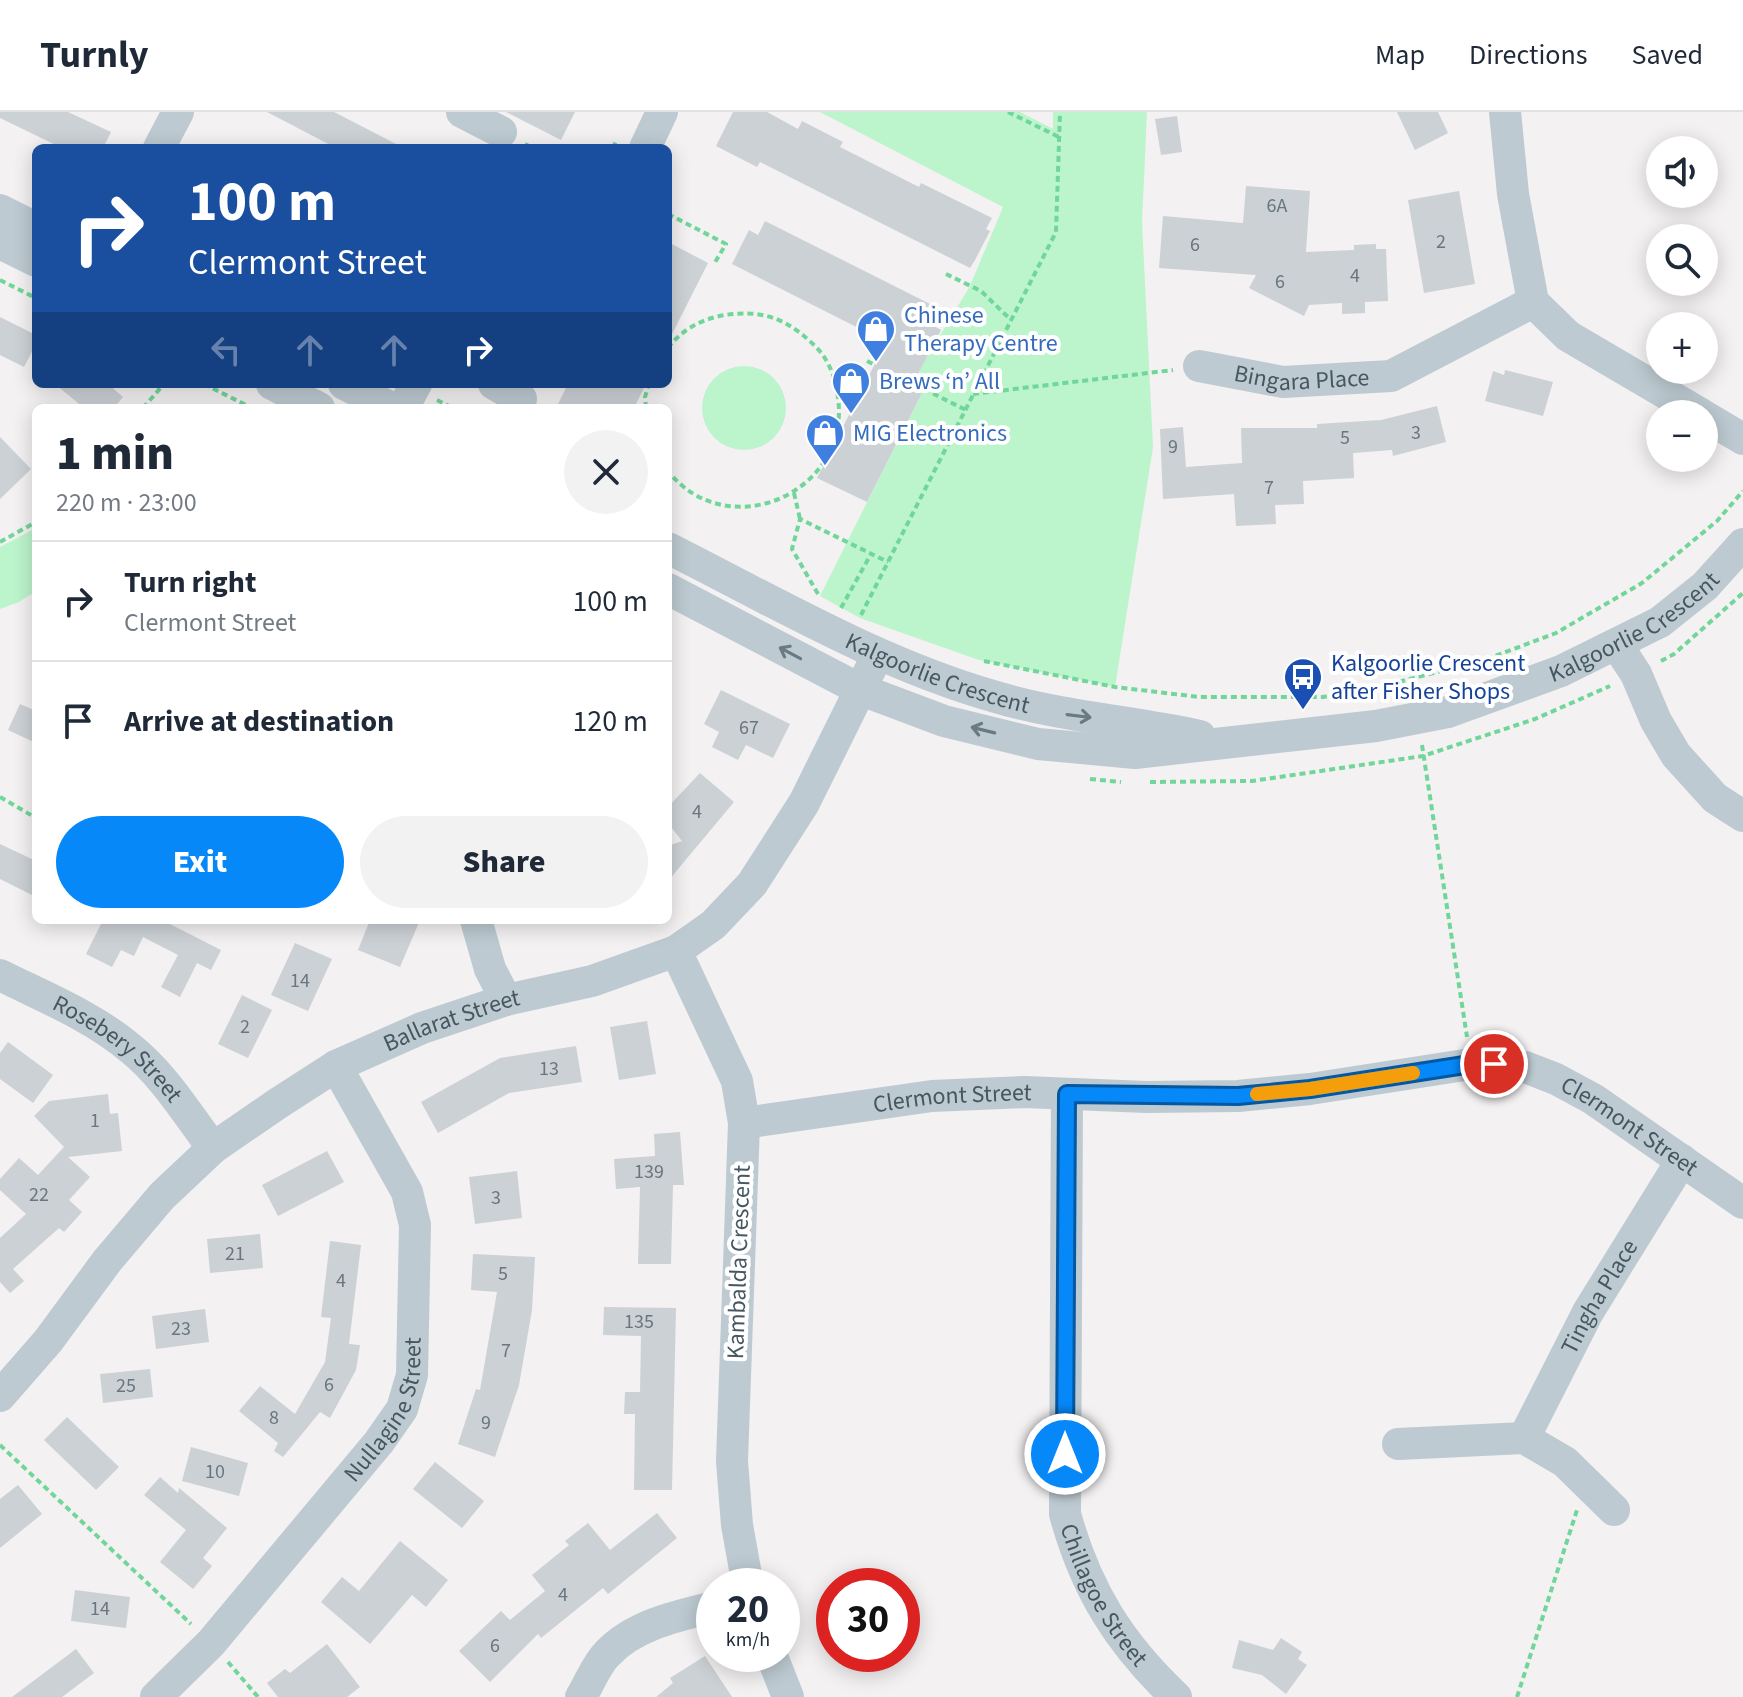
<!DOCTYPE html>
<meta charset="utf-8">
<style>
:root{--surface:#fff;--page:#f2f2f3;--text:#1f2937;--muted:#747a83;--line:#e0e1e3;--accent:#0688f8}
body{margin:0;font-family:"Source Sans 3",sans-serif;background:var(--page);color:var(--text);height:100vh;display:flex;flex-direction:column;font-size:30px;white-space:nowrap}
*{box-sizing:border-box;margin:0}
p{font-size:26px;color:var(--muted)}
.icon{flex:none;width:44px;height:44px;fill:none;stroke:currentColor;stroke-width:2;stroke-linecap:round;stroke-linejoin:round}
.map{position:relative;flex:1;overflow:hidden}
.sheet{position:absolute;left:32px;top:292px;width:640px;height:520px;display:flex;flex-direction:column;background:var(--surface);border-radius:12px;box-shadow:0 4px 20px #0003}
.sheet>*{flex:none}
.guide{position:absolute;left:32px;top:32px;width:640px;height:244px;border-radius:12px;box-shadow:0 4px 20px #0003;background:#1a4fa0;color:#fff;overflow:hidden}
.buttons{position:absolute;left:1646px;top:24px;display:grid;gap:16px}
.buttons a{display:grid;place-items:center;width:72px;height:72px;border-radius:50%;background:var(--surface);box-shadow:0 4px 20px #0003;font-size:40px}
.speed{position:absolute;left:696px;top:1456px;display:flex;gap:16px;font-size:40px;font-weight:700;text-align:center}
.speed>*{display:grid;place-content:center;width:104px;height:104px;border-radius:50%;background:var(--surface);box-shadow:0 4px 20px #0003;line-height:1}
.speed small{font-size:20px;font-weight:400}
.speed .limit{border:12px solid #d22;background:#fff;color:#111}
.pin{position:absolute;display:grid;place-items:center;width:68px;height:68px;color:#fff;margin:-34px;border:4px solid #fff;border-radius:50%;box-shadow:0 2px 8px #0007}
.me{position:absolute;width:88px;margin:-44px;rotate:0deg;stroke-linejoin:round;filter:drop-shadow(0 0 6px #0008)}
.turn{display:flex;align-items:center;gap:28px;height:168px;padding:0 24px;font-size:36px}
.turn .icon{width:104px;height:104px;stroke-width:2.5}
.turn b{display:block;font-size:56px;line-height:68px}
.lanes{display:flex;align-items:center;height:76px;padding:0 24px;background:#0003;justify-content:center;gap:40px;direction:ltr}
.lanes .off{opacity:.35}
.round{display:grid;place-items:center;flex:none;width:84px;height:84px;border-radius:42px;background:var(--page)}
.summary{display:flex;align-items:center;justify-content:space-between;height:136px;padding:0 24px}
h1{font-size:48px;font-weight:800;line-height:60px}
.action{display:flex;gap:16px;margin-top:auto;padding:16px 24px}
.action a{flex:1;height:92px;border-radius:48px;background:var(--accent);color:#fff;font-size:32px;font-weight:800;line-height:92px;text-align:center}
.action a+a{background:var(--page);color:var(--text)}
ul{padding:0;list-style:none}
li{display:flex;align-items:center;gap:24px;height:120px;padding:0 24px;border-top:2px solid var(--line)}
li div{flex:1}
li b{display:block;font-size:30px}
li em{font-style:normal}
header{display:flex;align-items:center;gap:48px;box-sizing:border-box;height:112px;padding:0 40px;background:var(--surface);border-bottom:2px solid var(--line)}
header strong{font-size:38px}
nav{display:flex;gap:44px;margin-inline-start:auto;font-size:28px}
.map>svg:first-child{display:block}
.green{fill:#bcf4cc}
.building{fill:#ccd1d6}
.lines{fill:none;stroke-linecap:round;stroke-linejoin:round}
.path{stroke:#70d699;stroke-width:4;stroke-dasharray:6 4;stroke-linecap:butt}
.minor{stroke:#bdcad1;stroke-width:32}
.oneway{stroke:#6a7a82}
.route-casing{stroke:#0458a1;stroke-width:20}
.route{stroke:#0688f8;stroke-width:14}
.slow{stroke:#f59e0b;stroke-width:14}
.labels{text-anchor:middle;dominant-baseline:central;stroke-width:8;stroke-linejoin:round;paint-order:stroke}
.number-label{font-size:20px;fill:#68767e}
.shop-label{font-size:24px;fill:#366cbe;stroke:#fff;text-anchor:start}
.street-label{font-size:24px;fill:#465760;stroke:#fff}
.transit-label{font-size:24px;fill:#164399;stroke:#fff;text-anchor:start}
</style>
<header>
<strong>Turnly</strong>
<nav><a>Map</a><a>Directions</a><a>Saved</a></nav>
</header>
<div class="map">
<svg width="1743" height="1585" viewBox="0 0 1743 1585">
<rect width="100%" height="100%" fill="#f3f1f1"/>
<!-- green -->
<g class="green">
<path d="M 820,0 L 1020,0 L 1053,17 L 1053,0 L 1147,0 L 1142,110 L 1153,335 L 1115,575 L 979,548 L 860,506 L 820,484 L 924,277 L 919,258 L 970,174 L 1003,95 Z"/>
<circle cx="744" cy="296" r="42"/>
<path d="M 36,416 L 36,479 L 19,490 L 0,497 L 0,435 Z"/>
</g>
<!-- building -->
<g class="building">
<path d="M 0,0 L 68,0 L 111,20 L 103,36 L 62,36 L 0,6 Z"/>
<path d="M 267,0 L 334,0 L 404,36 L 336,36 Z"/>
<path d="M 506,0 L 575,0 L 561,28 Z"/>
<path d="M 733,0 L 767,0 L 798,17 L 802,9 L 843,30 L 840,35 L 919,75 L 921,71 L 992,106 L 986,117 L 990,119 L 975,148 L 970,156 L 760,50 L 757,55 L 716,34 Z"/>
<path d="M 1397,0 L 1438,0 L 1448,21 L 1415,38 Z"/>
<path d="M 1177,4 L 1182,40 L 1161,43 L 1155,7 Z"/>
<path d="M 1246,74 L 1310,79 L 1306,140 L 1354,138 L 1354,133 L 1376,132 L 1376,137 L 1386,137 L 1388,189 L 1365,190 L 1365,201 L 1342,202 L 1342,191 L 1309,193 L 1304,204 L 1249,176 L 1256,163 L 1159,156 L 1163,104 L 1243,111 Z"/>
<path d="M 1459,79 L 1475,172 L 1424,181 L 1408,88 Z"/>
<path d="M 765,109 L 940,197 L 932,213 L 941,218 L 919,260 L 924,277 L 867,390 L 817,366 L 886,230 L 732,152 L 749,118 L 758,123 Z"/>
<path d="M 668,130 L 708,151 L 668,230 Z"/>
<path d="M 0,205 L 36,223 L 36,232 L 24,255 L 0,243 Z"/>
<path d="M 1505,258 L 1553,270 L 1543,304 L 1485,289 L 1493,259 L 1504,263 Z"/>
<path d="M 55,272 L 108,272 L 123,285 L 114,296 L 84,296 Z"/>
<path d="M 568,272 L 646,272 L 634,296 L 556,296 Z"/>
<path d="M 1437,294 L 1446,330 L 1393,344 L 1392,338 L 1353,341 L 1354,366 L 1303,369 L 1304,392 L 1275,393 L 1276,412 L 1236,414 L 1234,382 L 1163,387 L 1160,317 L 1183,315 L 1186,355 L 1242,351 L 1241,316 L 1317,316 L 1317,312 L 1381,308 Z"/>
<path d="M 0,325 L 31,357 L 0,387 Z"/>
<path d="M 721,578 L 790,612 L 773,646 L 746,633 L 738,648 L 712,635 L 719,620 L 704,612 Z"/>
<path d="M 20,592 L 36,599 L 36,631 L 8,618 Z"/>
<path d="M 700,661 L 734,690 L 668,769 L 668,734 L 682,729 L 668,711 L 668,695 Z"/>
<path d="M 0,732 L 36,749 L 36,785 L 0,767 Z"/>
<path d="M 103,808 L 162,808 L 221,838 L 211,858 L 197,851 L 180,885 L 161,875 L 178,843 L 143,825 L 134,844 L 121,838 L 112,855 L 86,842 Z"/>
<path d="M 370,808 L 420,808 L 400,855 L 358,838 Z"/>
<path d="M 295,831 L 332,847 L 308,899 L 271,883 Z"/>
<path d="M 242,883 L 272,898 L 248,946 L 218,932 Z"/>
<path d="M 647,909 L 656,962 L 619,968 L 610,915 Z"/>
<path d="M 8,930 L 53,963 L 33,991 L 0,967 L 0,941 Z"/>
<path d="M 576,934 L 582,970 L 509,981 L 438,1021 L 421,990 L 500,946 Z"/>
<path d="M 108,982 L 110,1002 L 118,1001 L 122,1039 L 68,1045 L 90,1065 L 69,1088 L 82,1100 L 64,1120 L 59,1116 L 13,1157 L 24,1169 L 10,1181 L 0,1170 L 0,1126 L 26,1102 L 0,1078 L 0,1067 L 19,1046 L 38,1063 L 64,1035 L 34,1004 L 49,989 Z"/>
<path d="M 680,1020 L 684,1073 L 673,1073 L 671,1152 L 638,1152 L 640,1075 L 616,1077 L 614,1047 L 655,1044 L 654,1022 Z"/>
<path d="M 327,1039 L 344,1070 L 278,1104 L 262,1073 Z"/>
<path d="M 517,1059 L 522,1106 L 475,1112 L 469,1065 Z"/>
<path d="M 260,1122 L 263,1156 L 210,1161 L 207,1127 Z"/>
<path d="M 330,1129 L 361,1133 L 349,1232 L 360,1233 L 356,1258 L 330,1306 L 320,1300 L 283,1345 L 274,1339 L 278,1331 L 239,1299 L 260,1274 L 295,1302 L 325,1250 L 331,1206 L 321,1205 Z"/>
<path d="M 473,1142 L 535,1145 L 532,1198 L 519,1273 L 495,1345 L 458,1332 L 476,1277 L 480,1278 L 497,1180 L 471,1178 Z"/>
<path d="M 604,1195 L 676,1196 L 672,1378 L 634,1378 L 635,1302 L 624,1302 L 625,1280 L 640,1280 L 641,1224 L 603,1223 Z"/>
<path d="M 205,1197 L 209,1230 L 156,1237 L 152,1204 Z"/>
<path d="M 150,1257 L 153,1285 L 103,1291 L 100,1262 Z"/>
<path d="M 67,1305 L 119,1355 L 96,1378 L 44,1328 Z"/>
<path d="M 191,1335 L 248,1351 L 239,1384 L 182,1369 Z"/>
<path d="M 435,1350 L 484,1389 L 462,1416 L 413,1377 Z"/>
<path d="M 160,1365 L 178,1381 L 179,1376 L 227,1416 L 203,1446 L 212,1454 L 193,1477 L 160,1450 L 186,1418 L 144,1383 Z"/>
<path d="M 18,1373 L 42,1402 L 0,1436 L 0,1387 Z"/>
<path d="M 657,1401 L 677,1426 L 608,1482 L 603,1476 L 541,1526 L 538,1522 L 490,1570 L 459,1539 L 501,1499 L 510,1508 L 545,1479 L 532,1463 L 569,1433 L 565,1429 L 588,1411 L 610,1438 Z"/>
<path d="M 400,1429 L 448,1468 L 426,1495 L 412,1483 L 370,1532 L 321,1490 L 342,1465 L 359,1479 Z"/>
<path d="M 75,1478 L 130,1485 L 126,1516 L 71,1509 Z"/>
<path d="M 1281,1526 L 1302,1540 L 1298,1547 L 1307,1553 L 1286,1582 L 1262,1563 L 1232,1556 L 1239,1528 L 1273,1538 Z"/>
<path d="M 327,1532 L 360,1575 L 347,1585 L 278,1585 L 267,1571 L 285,1557 L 290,1561 Z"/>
<path d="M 76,1537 L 94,1561 L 62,1585 L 12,1585 Z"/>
<path d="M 705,1544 L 732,1585 L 656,1585 L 673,1571 L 670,1566 Z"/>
</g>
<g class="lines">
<!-- path -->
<g class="path">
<path d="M 1008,0 L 1059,25"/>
<path d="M 525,32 L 533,36"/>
<path d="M 613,36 L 617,27"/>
<path d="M 668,102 L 726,132 L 714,152"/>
<path d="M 946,162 L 981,179 L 1011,208"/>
<path d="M 0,168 L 36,186"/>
<path d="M 668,236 C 688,209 722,199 755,202 C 778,204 796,216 813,232 C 828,246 836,265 838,286 C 851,380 728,435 668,359"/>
<path d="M 867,249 L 873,252"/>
<path d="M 204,272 L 252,296"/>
<path d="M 924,277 L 966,298"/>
<path d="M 973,282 L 1173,258"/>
<path d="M 437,288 L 453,296"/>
<path d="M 143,296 L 164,272"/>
<path d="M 646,296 L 645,285 L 649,272"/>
<path d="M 794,381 L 800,407"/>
<path d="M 0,430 L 36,410"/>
<path d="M 818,482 L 792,437 L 800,407 L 888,450"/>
<path d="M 841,496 L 871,442"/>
<path d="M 861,503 L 1056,120 L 1060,0"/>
<path d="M 984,549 L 1115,575 L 1199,585 L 1323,585 L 1387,573 L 1487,547 L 1556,521 L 1642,471 L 1717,409 L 1743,379"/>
<path d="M 1661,549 L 1674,542 L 1743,481"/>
<path d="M 1422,633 L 1467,925"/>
<path d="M 1090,667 L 1121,670"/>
<path d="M 1150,670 L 1252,669 L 1423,644 L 1535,607 L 1610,574"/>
<path d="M 0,685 L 36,706"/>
<path d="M 208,808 L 209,809"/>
<path d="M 0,1333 L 191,1512"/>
<path d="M 228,1550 L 258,1585"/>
<path d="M 1517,1585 L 1577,1398"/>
</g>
<!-- minor -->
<g class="minor">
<path d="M 462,0 L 501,20"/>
<path d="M 1505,0 L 1513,82 L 1533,190 L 1568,224 L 1701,302"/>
<path d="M 159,36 L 178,0"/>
<path d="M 645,36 L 662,0"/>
<path d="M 0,98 L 36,116"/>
<path d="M 0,131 L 36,149"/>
<path id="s1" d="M 1199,254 L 1283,270 L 1391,264 L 1533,190"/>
<path d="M 272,272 L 319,296"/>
<path d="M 344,272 L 392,296"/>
<path d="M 494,272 L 521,287"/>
<path d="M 403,296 L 416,272"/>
<path d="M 1704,304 L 1743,327"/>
<path id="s2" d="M 668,436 C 775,490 880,552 996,585 C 1063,605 1132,609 1200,624"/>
<path id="s3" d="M 668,477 L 859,577 L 944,609 L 1038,632 L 1135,641 L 1376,614 L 1448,600 L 1561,559 L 1660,510 L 1705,474 L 1743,432"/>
<path d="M 1617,533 L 1636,562 L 1656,609 L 1676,643 L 1715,686 L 1743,704"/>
<path d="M 476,808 L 490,857 L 506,888"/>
<path d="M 676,839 L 737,969 L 744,1011 L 732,1349 L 737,1413 L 748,1474"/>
<path id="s4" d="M 0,863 C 44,885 92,904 130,936 C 164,963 187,1002 213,1036"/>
<path id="s5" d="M 1067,982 L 1065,1402 C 1086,1478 1119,1531 1176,1585"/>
<path id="s6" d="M 744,1011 L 932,984 L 1025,980 L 1146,985 L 1238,984 L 1310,977 L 1471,952 L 1525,955 L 1556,967 L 1593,987 L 1743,1091"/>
<path id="s7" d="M 0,1284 L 48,1229 L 107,1149 L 162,1084 L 213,1036 L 277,992 L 336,954 L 422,916 L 506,888 L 592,869 L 676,839 L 713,813 L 752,772 L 804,691 L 878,542"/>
<path id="s8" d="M 1524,1326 L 1588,1200 L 1682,1048"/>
<path d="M 1398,1332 L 1524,1326 L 1565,1350 L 1614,1398"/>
<path d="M 771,1542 L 788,1585"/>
<path id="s9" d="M 156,1585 L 211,1531 L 379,1330 L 402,1297 L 412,1263 L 415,1113 L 407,1080 L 336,954"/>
<path d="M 581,1585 C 589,1572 596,1553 607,1542 C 634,1513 677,1504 714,1495"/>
</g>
</g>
<!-- one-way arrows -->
<defs><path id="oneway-shaft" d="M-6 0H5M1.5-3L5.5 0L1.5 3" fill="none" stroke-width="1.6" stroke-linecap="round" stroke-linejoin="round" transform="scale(2)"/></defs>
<g class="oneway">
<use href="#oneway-shaft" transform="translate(790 541) rotate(-152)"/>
<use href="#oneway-shaft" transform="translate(1079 604) rotate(7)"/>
<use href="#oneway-shaft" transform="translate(983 618) rotate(-166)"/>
</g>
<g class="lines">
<defs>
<path id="route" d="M 1065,1342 L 1067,982 L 1238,984 L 1310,977 L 1471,952 L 1494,952"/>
</defs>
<!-- route casing -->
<use href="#route" class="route-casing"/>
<!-- route -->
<use href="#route" class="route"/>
<!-- slow -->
<path class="slow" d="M 1257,982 L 1310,977 L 1413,961"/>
</g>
<!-- icons -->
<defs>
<symbol id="shop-pin" viewBox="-11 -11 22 30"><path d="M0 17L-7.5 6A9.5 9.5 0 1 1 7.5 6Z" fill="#3f7fe0" stroke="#fff"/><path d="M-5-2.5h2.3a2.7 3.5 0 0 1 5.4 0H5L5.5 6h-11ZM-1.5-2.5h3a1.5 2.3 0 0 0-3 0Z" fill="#fff"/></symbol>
<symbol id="bus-pin" viewBox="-11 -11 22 30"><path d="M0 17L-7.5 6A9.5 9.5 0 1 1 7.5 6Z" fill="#1a4fb4" stroke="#fff"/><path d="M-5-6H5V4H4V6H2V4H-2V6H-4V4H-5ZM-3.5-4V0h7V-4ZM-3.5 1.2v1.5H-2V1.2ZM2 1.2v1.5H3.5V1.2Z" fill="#fff"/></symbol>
</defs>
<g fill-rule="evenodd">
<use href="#shop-pin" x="854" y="195" width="44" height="60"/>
<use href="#shop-pin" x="829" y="247" width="44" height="60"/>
<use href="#shop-pin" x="803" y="299" width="44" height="60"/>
<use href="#bus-pin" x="1281" y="543" width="44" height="60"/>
</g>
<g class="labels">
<!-- number labels -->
<g class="number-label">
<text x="1277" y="94">6A</text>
<text x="1441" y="130">2</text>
<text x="1195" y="133">6</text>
<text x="1355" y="164">4</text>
<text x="1280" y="170">6</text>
<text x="1416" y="321">3</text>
<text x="1345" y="326">5</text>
<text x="1173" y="335">9</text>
<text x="1269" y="376">7</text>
<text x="749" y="616">67</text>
<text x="697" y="700">4</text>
<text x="300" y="869">14</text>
<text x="245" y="915">2</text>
<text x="549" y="957">13</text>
<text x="95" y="1009">1</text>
<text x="649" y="1060">139</text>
<text x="39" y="1083">22</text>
<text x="496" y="1086">3</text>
<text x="235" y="1142">21</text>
<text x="503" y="1162">5</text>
<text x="341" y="1169">4</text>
<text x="639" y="1210">135</text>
<text x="181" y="1217">23</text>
<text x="506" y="1239">7</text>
<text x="329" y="1273">6</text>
<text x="126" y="1274">25</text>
<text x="274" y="1306">8</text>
<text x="486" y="1311">9</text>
<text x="215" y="1360">10</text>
<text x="563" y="1483">4</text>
<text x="100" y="1497">14</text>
<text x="495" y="1534">6</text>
</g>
<!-- shop labels -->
<g class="shop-label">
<text x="904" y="203">Chinese<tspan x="904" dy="28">Therapy Centre</tspan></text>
<text x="879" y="269">Brews ‘n’ All</text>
<text x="853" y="321">MIG Electronics</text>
</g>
<!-- street labels -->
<g class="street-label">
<text stroke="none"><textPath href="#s1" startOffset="104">Bingara Place</textPath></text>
<text stroke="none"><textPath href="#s3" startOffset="1022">Kalgoorlie Crescent</textPath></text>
<text stroke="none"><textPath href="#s2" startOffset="298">Kalgoorlie Crescent</textPath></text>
<text stroke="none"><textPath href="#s7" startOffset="600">Ballarat Street</textPath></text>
<text stroke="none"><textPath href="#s4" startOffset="140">Rosebery Street</textPath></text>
<text stroke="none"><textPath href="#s6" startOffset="210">Clermont Street</textPath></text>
<text stroke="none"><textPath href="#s6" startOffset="906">Clermont Street</textPath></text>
<text transform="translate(739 1150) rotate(-88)">Kambalda Crescent</text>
<text stroke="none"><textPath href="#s8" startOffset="160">Tingha Place</textPath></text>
<text stroke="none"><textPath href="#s9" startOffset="372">Nullagine Street</textPath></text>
<text stroke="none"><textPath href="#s5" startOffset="510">Chillagoe Street</textPath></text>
</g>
<!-- transit labels -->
<g class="transit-label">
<text x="1331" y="551">Kalgoorlie Crescent<tspan x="1331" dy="28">after Fisher Shops</tspan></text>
</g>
</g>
</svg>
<div class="buttons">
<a><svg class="icon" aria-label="sound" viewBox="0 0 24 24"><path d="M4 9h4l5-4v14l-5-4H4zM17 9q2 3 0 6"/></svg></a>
<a><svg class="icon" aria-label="search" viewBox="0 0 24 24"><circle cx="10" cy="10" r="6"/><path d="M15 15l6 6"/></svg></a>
<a>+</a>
<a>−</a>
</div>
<div class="speed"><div>20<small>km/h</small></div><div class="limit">30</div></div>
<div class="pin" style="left:1494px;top:952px;background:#d93025"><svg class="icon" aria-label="arrive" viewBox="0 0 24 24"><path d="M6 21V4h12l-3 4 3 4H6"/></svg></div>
<svg class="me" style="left:1065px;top:1342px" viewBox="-20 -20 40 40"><circle r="17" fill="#0688f8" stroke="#fff" stroke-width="3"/><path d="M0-11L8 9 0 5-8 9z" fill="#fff"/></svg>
<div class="guide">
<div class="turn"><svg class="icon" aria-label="right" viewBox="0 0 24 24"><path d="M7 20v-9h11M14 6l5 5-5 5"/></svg><div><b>100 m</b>Clermont Street</div></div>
<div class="lanes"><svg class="icon off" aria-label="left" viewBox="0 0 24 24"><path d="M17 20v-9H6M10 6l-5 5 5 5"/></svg><svg class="icon off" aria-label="ahead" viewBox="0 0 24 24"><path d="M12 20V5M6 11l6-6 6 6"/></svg><svg class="icon off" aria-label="ahead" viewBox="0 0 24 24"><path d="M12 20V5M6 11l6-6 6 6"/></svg><svg class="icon" aria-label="right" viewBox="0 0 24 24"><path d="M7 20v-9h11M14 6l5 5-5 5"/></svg></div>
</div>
<section class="sheet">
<div class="summary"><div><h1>1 min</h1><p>220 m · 23:00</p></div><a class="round"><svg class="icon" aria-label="close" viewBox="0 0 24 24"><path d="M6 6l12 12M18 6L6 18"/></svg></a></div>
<ul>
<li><svg class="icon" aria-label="right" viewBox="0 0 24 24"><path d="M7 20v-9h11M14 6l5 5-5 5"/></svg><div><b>Turn right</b><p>Clermont Street</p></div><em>100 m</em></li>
<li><svg class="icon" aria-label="arrive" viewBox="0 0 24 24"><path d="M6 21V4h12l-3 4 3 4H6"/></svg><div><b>Arrive at destination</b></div><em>120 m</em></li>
</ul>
<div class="action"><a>Exit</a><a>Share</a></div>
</section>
</div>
